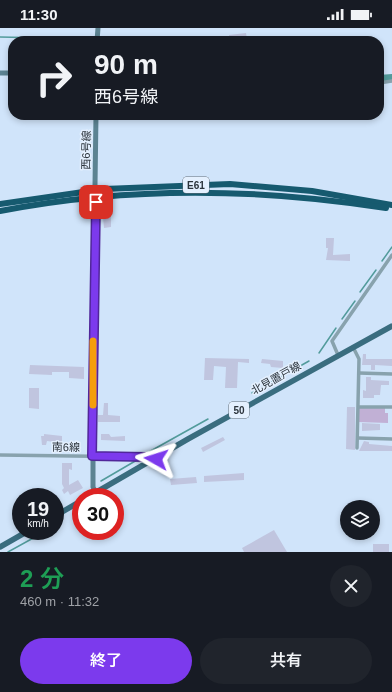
<!DOCTYPE html>
<html lang="ja">
<meta charset="utf-8">
<style>
:root{--surface:#171b24;--page:#20242c;--text:#f1f3f6;--muted:#9ea1a6;--accent:#7c3aed}
body{margin:0;font-family:Helvetica,"Noto Sans JP",sans-serif;background:var(--page);color:var(--text);height:100vh;display:flex;flex-direction:column;font-size:15px;white-space:nowrap}
*{box-sizing:border-box;margin:0}
p{font-size:13px;color:var(--muted)}
.icon{flex:none;width:22px;height:22px;fill:none;stroke:currentColor;stroke-width:2;stroke-linecap:round;stroke-linejoin:round}
.map{position:relative;height:524px;overflow:hidden}
.details{display:flex;flex-direction:column;background:var(--surface);flex:1}
.details>*{flex:none}
.hud{position:absolute;left:8px;top:8px;width:376px;height:84px;border-radius:16px;box-shadow:0 2px 6px #0003;background:#171b24;color:var(--text);overflow:hidden}
.tools{position:absolute;left:340px;top:472px;display:grid;gap:8px}
.tools a{display:grid;place-items:center;width:40px;height:40px;border-radius:50%;background:var(--surface);box-shadow:0 2px 6px #0003;font-size:20px}
.speed{position:absolute;left:12px;top:460px;display:flex;gap:8px;font-size:20px;font-weight:700;text-align:center}
.speed>*{display:grid;place-content:center;width:52px;height:52px;border-radius:50%;background:var(--surface);box-shadow:0 2px 6px #0003;line-height:1}
.speed small{font-size:10px;font-weight:400}
.speed .limit{border:6px solid #d22;background:#fff;color:#111}
.pin{position:absolute;display:grid;place-items:center;width:34px;height:34px;color:#fff;margin:-17px;border-radius:8px;box-shadow:0 2px 6px #0006}
.me{position:absolute;width:44px;margin:-22px;rotate:276deg;stroke-linejoin:round;filter:drop-shadow(0 0 3px #0008)}
.turn{display:flex;align-items:center;gap:14px;height:84px;padding:0 20px;font-size:18px}
.turn .icon{width:52px;height:52px;stroke-width:2.5}
.turn b{display:block;font-size:28px;line-height:34px}
.round{display:grid;place-items:center;flex:none;width:42px;height:42px;border-radius:21px;background:var(--page)}
.headline{display:flex;align-items:center;justify-content:space-between;height:68px;padding:0 20px}
h1{font-size:24px;font-weight:600;line-height:30px;color:#1e9e55}
.action{display:flex;gap:8px;margin-top:auto;padding:8px 20px}
.action a{flex:1;height:46px;border-radius:24px;background:var(--accent);color:#fff;font-size:16px;font-weight:600;line-height:46px;text-align:center}
.action a+a{background:var(--page);color:var(--text)}
.status{display:flex;justify-content:space-between;align-items:center;height:28px;padding:0 20px;background:var(--surface);direction:ltr}
.status svg{height:11px;fill:currentColor}
.map>svg:first-child{display:block}
.green{fill:#c1b0d5}
.lines{fill:none;stroke-linecap:round;stroke-linejoin:round}
.stream{stroke:#529b9b;stroke-width:1.5}
.river{stroke:#529b9b;stroke-width:8}
.building{fill:#c0c5df}
.street{stroke:#88a2ad;stroke-width:3.5}
.secondary{stroke:#5c8392;stroke-width:5}
.primary{stroke:#3a6d7f;stroke-width:5.5}
.highway{stroke:#165a6f;stroke-width:6}
.route-casing{stroke:#51269a;stroke-width:10}
.route{stroke:#7c3aed;stroke-width:7}
.slow{stroke:#f59e0b;stroke-width:7}
.labels{text-anchor:middle;dominant-baseline:central;stroke-width:3;stroke-linejoin:round;paint-order:stroke}
.shield{fill:#e4f0fe;stroke:#626c76;stroke-width:1}
.shield-label{font-size:10px;font-weight:bold;fill:#2b333b}
.street-label{font-size:11px;fill:#2b333b;stroke:#e4f0fe}
</style>
<div class="status"><b>11:30</b><svg viewBox="0 0 49 12"><path d="M0 12V9h3v3zM5 12V6h3v6zM10 12V3h3v9zM15 12V0h3v12zM26 1h20v11H26zM47 4h2v5h-2z"/></svg></div>
<div class="map">
<svg width="392" height="524" viewBox="0 0 392 524">
<rect width="100%" height="100%" fill="#d0e4fa"/>
<!-- green -->
<path class="green" d="M 359,379 L 385,379 L 385,385 L 388,385 L 388,395 L 358,394 Z"/>
<g class="lines">
<!-- stream -->
<g class="stream">
<path d="M 0,9 L 94,11"/>
<path d="M 103,11 L 106,11 L 106,13"/>
<path d="M 382,233 L 392,219"/>
<path d="M 360,264 L 376,242"/>
<path d="M 342,291 L 355,273"/>
<path d="M 319,325 L 336,300"/>
<path d="M 252,365 L 309,333"/>
<path d="M 147,425 L 208,391"/>
<path d="M 101,453 L 137,432"/>
<path d="M 8,524 L 46,503"/>
</g>
<!-- river -->
<path class="river" d="M 379,51 L 392,50"/>
</g>
<!-- building -->
<g class="building">
<path d="M 246,5 L 247,11 L 230,13 L 229,7 Z"/>
<path d="M 103,189 L 111,189 L 111,199 L 104,200 Z"/>
<path d="M 326,210 L 334,210 L 333,227 L 350,226 L 350,233 L 326,232 L 328,220 L 326,220 Z"/>
<path d="M 363,326 L 366,326 L 366,331 L 392,331 L 392,338 L 375,337 L 375,342 L 371,342 L 371,337 L 362,337 Z"/>
<path d="M 205,330 L 249,331 L 249,335 L 238,334 L 237,360 L 225,360 L 226,339 L 214,338 L 213,352 L 204,352 Z"/>
<path d="M 262,331 L 283,333 L 283,340 L 271,339 L 270,336 L 261,335 Z"/>
<path d="M 30,337 L 84,339 L 84,351 L 69,350 L 69,344 L 52,344 L 52,347 L 29,346 Z"/>
<path d="M 366,349 L 371,349 L 371,352 L 389,353 L 389,357 L 381,357 L 380,367 L 374,367 L 374,370 L 363,370 L 363,362 L 366,363 Z"/>
<path d="M 29,360 L 39,360 L 39,381 L 29,380 Z"/>
<path d="M 104,375 L 108,375 L 108,387 L 120,388 L 120,394 L 98,394 L 98,387 L 103,387 Z"/>
<path d="M 347,379 L 355,379 L 355,422 L 346,421 Z"/>
<path d="M 362,395 L 380,396 L 380,402 L 362,403 Z"/>
<path d="M 44,406 L 62,408 L 62,415 L 47,413 L 46,417 L 42,417 L 41,408 L 44,408 Z"/>
<path d="M 101,406 L 109,406 L 111,409 L 125,408 L 125,413 L 101,412 Z"/>
<path d="M 223,409 L 225,412 L 203,424 L 201,420 Z"/>
<path d="M 364,413 L 369,414 L 369,416 L 392,418 L 392,423 L 359,423 Z"/>
<path d="M 62,435 L 72,435 L 72,442 L 69,441 L 69,457 L 78,452 L 83,460 L 70,467 L 68,463 L 64,466 L 62,462 L 64,460 L 62,456 Z"/>
<path d="M 244,445 L 244,452 L 204,454 L 204,448 Z"/>
<path d="M 196,449 L 197,455 L 171,457 L 170,451 Z"/>
<path d="M 274,502 L 287,524 L 244,524 L 242,520 Z"/>
<rect x="373" y="516" width="16" height="8"/>
</g>
<g class="lines">
<!-- street -->
<g class="street">
<path d="M 379,55 L 392,53"/>
<path d="M 353,319 L 359,331 L 357,420"/>
<path d="M 338,327 L 332,313 L 392,227"/>
<path d="M 359,345 L 392,346"/>
<path d="M 359,379 L 392,379"/>
<path d="M 358,410 L 392,411"/>
<path d="M 0,427 L 146,429 L 155,431"/>
</g>
<!-- secondary -->
<g class="secondary">
<path d="M 97,13 L 98,0"/>
<path d="M 0,45 L 13,45"/>
<path d="M 95,157 L 96,87"/>
<path d="M 96,174 L 93,428 L 93,459 L 96,465"/>
</g>
<!-- primary -->
<g class="primary">
<path d="M 88,469 L 188,411 L 392,298"/>
<path d="M 55,488 L 81,473"/>
<path d="M 0,519 L 28,503"/>
</g>
<!-- highway -->
<g class="highway">
<path d="M 0,176 L 104,161 L 230,156 L 312,163 L 392,177"/>
<path d="M 0,183 C 128,158 258,160 386,180"/>
</g>
</g>
<g class="lines">
<defs>
<path id="route" d="M 96,174 L 92,428 L 146,429 L 156,431"/>
</defs>
<!-- route casing -->
<use href="#route" class="route-casing"/>
<!-- route -->
<use href="#route" class="route"/>
<!-- slow -->
<path class="slow" d="M 93,377 L 93,313"/>
</g>
<g class="labels">
<!-- shield labels -->
<g class="shield">
<rect x="183" y="149" width="26" height="16" rx="3"/>
<rect x="229" y="374" width="20" height="16" rx="3"/>
</g>
<g class="shield-label">
<text x="196" y="157">E61</text>
<text x="239" y="382">50</text>
</g>
<!-- street labels -->
<g class="street-label">
<text transform="translate(86 122) rotate(-89)">西6号線</text>
<text transform="translate(276 350) rotate(-29)">北見置戸線</text>
<text transform="translate(66 419) rotate(1)">南6線</text>
</g>
</g>
</svg>
<div class="tools">
<a><svg class="icon" aria-label="layers" viewBox="0 0 24 24"><path d="M12 4l9 5-9 5-9-5zM3 14l9 5 9-5"/></svg></a>
</div>
<div class="speed"><div>19<small>km/h</small></div><div class="limit">30</div></div>
<div class="pin" style="left:96px;top:174px;background:#d93025"><svg class="icon" aria-label="arrive" viewBox="0 0 24 24"><path d="M6 21V4h12l-3 4 3 4H6"/></svg></div>
<svg class="me" style="left:156px;top:431px" viewBox="-20 -20 40 40"><path d="M0-17L14 15 0 8-14 15z" fill="#7c3aed" stroke="#fff" stroke-width="4"/></svg>
<div class="hud">
<div class="turn"><svg class="icon" aria-label="right" viewBox="0 0 24 24"><path d="M7 20v-9h11M14 6l5 5-5 5"/></svg><div><b>90 m</b>西6号線</div></div>
</div>
</div>
<section class="details">
<div class="headline"><div><h1>2 分</h1><p>460 m · 11:32</p></div><a class="round"><svg class="icon" aria-label="close" viewBox="0 0 24 24"><path d="M6 6l12 12M18 6L6 18"/></svg></a></div>
<div class="action"><a>終了</a><a>共有</a></div>
</section>
